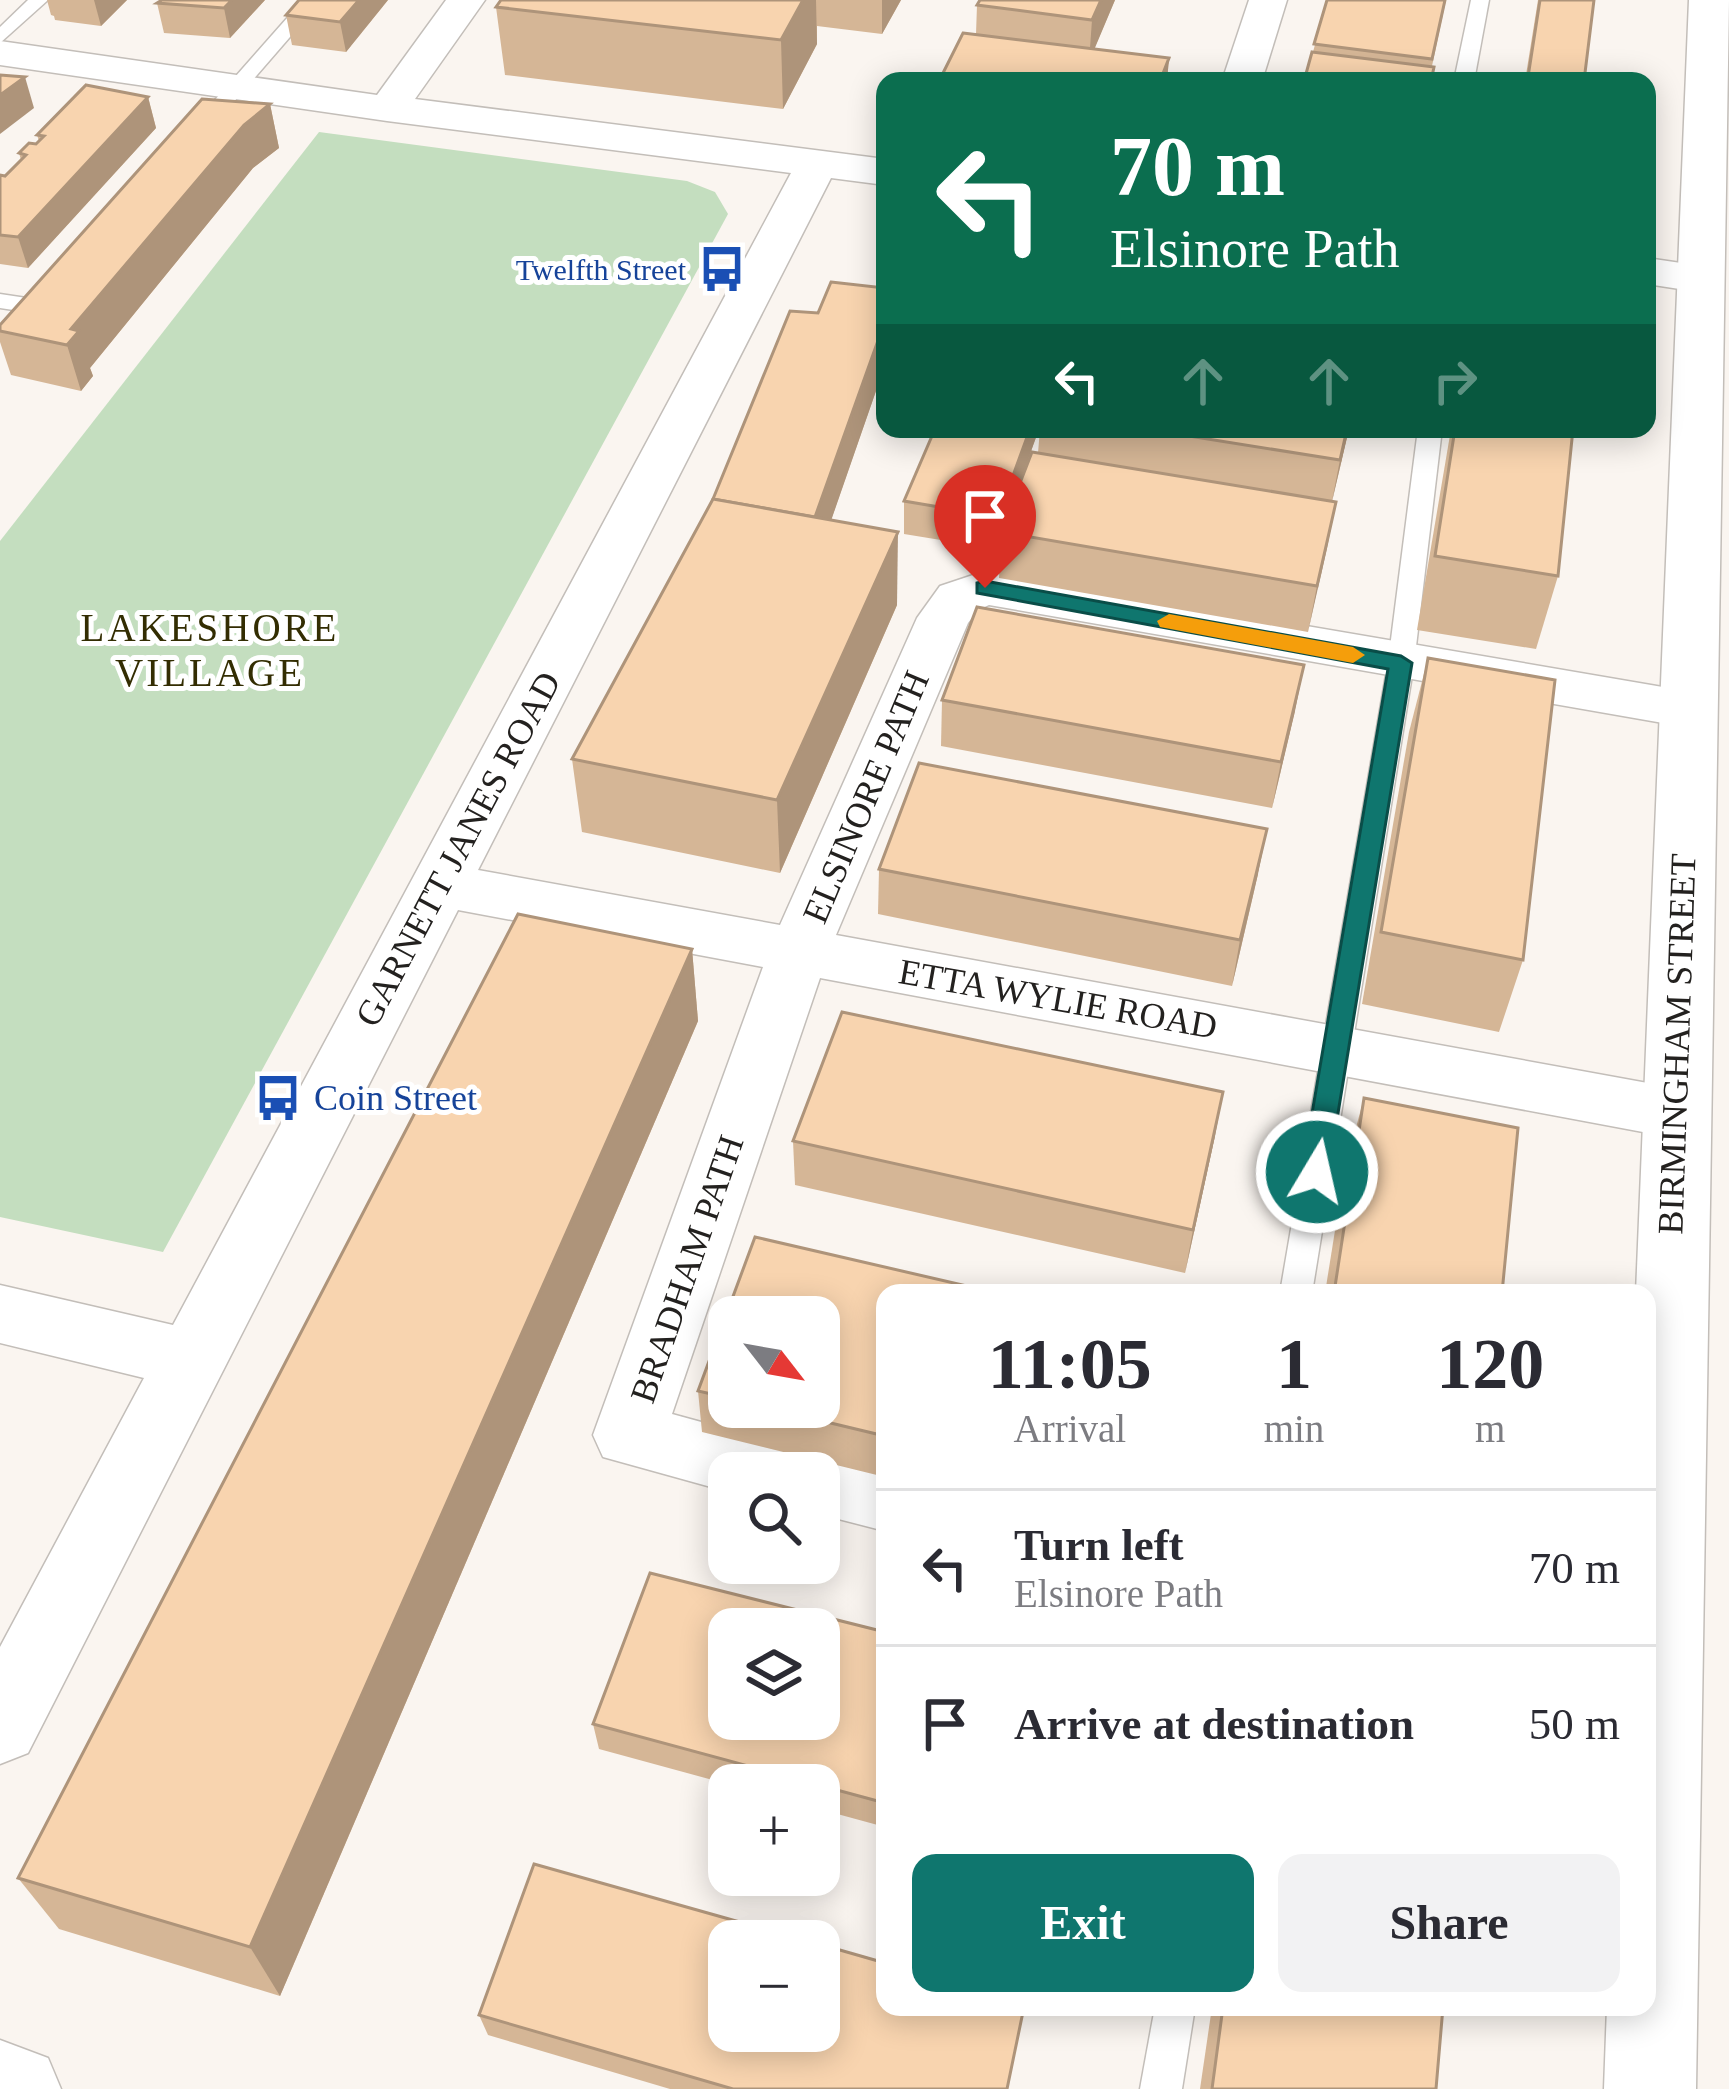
<!DOCTYPE html>
<meta charset="utf-8">
<style>
:root{--surface:#fff;--page:#f2f2f3;--text:#2b2b33;--muted:#7c7c81;--line:#e1e1e2;--accent:#0f766e}
body{margin:0;font-family:"Times New Roman",serif;background:var(--page);color:var(--text);height:100vh;display:flex;flex-direction:column;font-size:45px;white-space:nowrap}
*{box-sizing:border-box;margin:0}
p{font-size:39px;color:var(--muted)}
.icon{flex:none;width:66px;height:66px;fill:none;stroke:currentColor;stroke-width:2;stroke-linecap:round;stroke-linejoin:round}
.map{position:relative;flex:1;overflow:hidden}
.details{position:absolute;left:876px;top:1284px;width:780px;height:732px;display:flex;flex-direction:column;background:var(--surface);border-radius:24px;box-shadow:0 6px 30px #0003}
.details>*{flex:none}
.hud{position:absolute;left:876px;top:72px;width:780px;height:366px;border-radius:24px;box-shadow:0 6px 30px #0003;background:#0b6e4f;color:#fff;overflow:hidden}
.needle{width:78px;rotate:121deg}
.controls{position:absolute;left:708px;top:1296px;display:grid;gap:24px}
.controls a{display:grid;place-items:center;width:132px;height:132px;border-radius:24px;background:var(--surface);box-shadow:0 6px 30px #0003;font-size:60px}
.pin{position:absolute;display:grid;place-items:center;width:102px;height:102px;color:#fff;margin:-123px -51px;border-radius:50% 50% 50% 0;rotate:-45deg;box-shadow:0 0 12px #0007}
.pin .icon{rotate:45deg}
.me{position:absolute;width:132px;margin:-66px;rotate:9deg;stroke-linejoin:round;filter:drop-shadow(0 0 9px #0008)}
.turn{display:flex;align-items:center;gap:42px;height:252px;padding:0 36px;font-size:54px}
.turn .icon{width:156px;height:156px;stroke-width:2.5}
.turn b{display:block;font-size:84px;line-height:102px}
.lanes{display:flex;align-items:center;height:114px;padding:0 36px;background:#0003;justify-content:center;gap:60px;direction:ltr}
.lanes .off{opacity:.35}
.eta{display:flex;justify-content:space-evenly;align-items:center;height:204px;text-align:center}
.eta b{font-size:72px;font-weight:800;line-height:84px}
.primary-button{display:flex;gap:24px;margin-top:auto;padding:24px 36px}
.primary-button a{flex:1;height:138px;border-radius:24px;background:var(--accent);color:#fff;font-size:48px;font-weight:800;line-height:138px;text-align:center}
.primary-button a+a{background:var(--page);color:var(--text)}
ul{padding:0;list-style:none}
li{display:flex;align-items:center;gap:36px;height:156px;padding:0 36px;border-top:3px solid var(--line)}
li div{flex:1}
li b{display:block;font-size:45px}
li em{font-style:normal}
.map>svg:first-child{display:block}
.green{fill:#c4debf}
.lines{fill:none;stroke-linecap:round;stroke-linejoin:round}
.lane-casing{stroke:#c3beb9;stroke-width:3}
.street-casing{stroke:#c3beb9;stroke-width:3}
.secondary-casing{stroke:#c3beb9;stroke-width:3}
.lane{fill:#fff;fill-rule:evenodd}
.street{fill:#fff;fill-rule:evenodd}
.secondary{fill:#fff;fill-rule:evenodd}
.wall{fill:#d5b696;fill-rule:evenodd}
.shaded-wall{fill:#ae947a}
.building{fill:#f8d4af;stroke:#ae947a;stroke-width:3;fill-rule:evenodd}
.route{fill:#0f766e;stroke:#0a4d48;stroke-width:3}
.slow{fill:#f59e0b}
.labels{text-anchor:middle;dominant-baseline:central;stroke-width:10;stroke-linejoin:round;paint-order:stroke}
.far-transit-label{font-size:30px;fill:#164399;stroke:#fff;text-anchor:end}
.street-label{font-size:36px;fill:#23211f;stroke:#fff}
.transit-label{font-size:36px;fill:#164399;stroke:#fff;text-anchor:start}
.neighbourhood-label{font-size:39px;letter-spacing:3px;fill:#332d02;stroke:#fff}
</style>
<div class="map">
<svg width="1729" height="2089" viewBox="0 0 1729 2089">
<rect width="100%" height="100%" fill="#faf5f0"/>
<!-- green -->
<path class="green" d="M 319,132 L 687,181 L 715,192 L 728,214 L 163,1252 L 0,1217 L 0,541 Z"/>
<g class="lines">
<defs>
<g id="lane">
<path d="M 28,0 L 48,0 L 0,43 L 0,27 Z"/>
<path d="M 303,0 L 322,0 L 205,135 L 191,135 L 191,127 Z"/>
<path d="M 1471,0 L 1489,0 L 1474,81 L 1454,81 Z"/>
<path d="M 0,294 L 40,300 L 51,307 L 40,314 L 0,308 Z"/>
<path d="M 1418,429 L 1442,429 L 1414,663 L 1312,1293 L 1280,1293 L 1388,663 Z"/>
<path d="M 1155,2007 L 1195,2007 L 1182,2089 L 1140,2089 Z"/>
</g>
<g id="street">
<path d="M 446,0 L 485,0 L 415,99 L 885,159 L 885,185 L 831,178 L 478,870 L 780,925 L 917,618 L 940,586 L 985,571 L 1686,691 L 1705,696 L 1714,709 L 1705,722 L 1686,727 L 989,605 L 978,610 L 968,623 L 836,935 L 1675,1088 L 1698,1095 L 1707,1113 L 1698,1131 L 1675,1138 L 820,978 L 672,1414 L 811,1452 L 819,1448 L 885,1465 L 885,1531 L 819,1514 L 819,1473 L 729,1473 L 729,1492 L 603,1457 L 593,1435 L 763,967 L 458,910 L 28,1753 L 0,1764 L 0,1647 L 144,1378 L 0,1343 L 0,1285 L 173,1325 L 791,173 L 387,121 L 0,65 L 0,41 L 377,95 Z"/>
<path d="M 1249,0 L 1287,0 L 1262,81 L 1222,81 Z"/>
<path d="M 1647,258 L 1715,268 L 1722,278 L 1715,288 L 1699,292 L 1647,284 Z"/>
<path d="M 0,2040 L 48,2058 L 61,2089 L 0,2089 Z"/>
</g>
<path id="secondary" d="M 1689,0 L 1729,0 L 1696,2089 L 1604,2089 L 1607,2007 L 1647,2007 L 1647,1293 L 1636,1293 Z"/>
</defs>
<!-- lane casing -->
<use href="#lane" class="lane-casing"/>
<!-- street casing -->
<use href="#street" class="street-casing"/>
<!-- secondary casing -->
<use href="#secondary" class="secondary-casing"/>
<!-- lane -->
<use href="#lane" class="lane"/>
<!-- street -->
<use href="#street" class="street"/>
<!-- secondary -->
<use href="#secondary" class="secondary"/>
</g>
<!-- wall -->
<g class="wall">
<path d="M 47,0 L 127,0 L 101,26 L 55,20 L 54,16 L 51,15 Z"/>
<path d="M 265,0 L 230,38 L 164,33 L 157,3 Z"/>
<path d="M 388,0 L 346,52 L 292,45 L 286,15 Z"/>
<path d="M 501,0 L 901,0 L 882,34 L 817,26 L 817,44 L 783,109 L 505,75 L 496,7 Z"/>
<path d="M 980,0 L 1115,0 L 1094,49 L 1169,58 L 1167,81 L 939,81 L 976,34 L 977,5 Z"/>
<path d="M 1327,0 L 1446,0 L 1432,66 L 1313,52 Z"/>
<path d="M 1538,0 L 1594,0 L 1584,81 L 1525,81 Z"/>
<path d="M 148,97 L 156,128 L 28,268 L 0,264 L 0,175 L 5,176 L 21,160 L 19,153 L 36,144 L 39,141 L 37,135 Z"/>
<path d="M 270,104 L 279,148 L 253,168 L 90,368 L 93,376 L 81,391 L 11,375 L 0,342 L 0,325 Z"/>
<path d="M 885,365 L 831,520 L 897,605 L 780,873 L 582,832 L 572,759 Z"/>
<path d="M 935,429 L 1039,429 L 1007,517 L 1038,453 L 1040,429 L 1349,429 L 1332,501 L 1336,502 L 1308,632 L 999,578 L 1001,533 L 996,549 L 904,534 L 904,501 Z"/>
<path d="M 1451,429 L 1573,429 L 1558,576 L 1536,649 L 1417,630 Z"/>
<path d="M 1428,658 L 1523,960 L 1499,1032 L 1362,1004 L 1409,732 Z"/>
<path d="M 942,700 L 1295,711 L 1272,808 L 941,746 Z"/>
<path d="M 879,869 L 1258,874 L 1232,986 L 878,914 Z"/>
<path d="M 692,949 L 698,1021 L 280,1996 L 59,1929 L 18,1878 Z"/>
<path d="M 1364,1098 L 1502,1293 L 1325,1293 L 1345,1168 Z"/>
<path d="M 1215,1136 L 1185,1273 L 795,1185 L 793,1141 Z"/>
<path d="M 755,1237 L 997,1293 L 885,1293 L 885,1477 L 702,1432 L 698,1391 ZM 729,1317 L 819,1317 L 819,1407 L 729,1407 Z"/>
<path d="M 885,1632 L 885,1827 L 819,1809 L 819,1785 L 731,1785 L 599,1749 L 593,1724 Z"/>
<path d="M 1212,2007 L 1443,2007 L 1436,2089 L 1200,2089 Z"/>
<path d="M 479,2015 L 1008,2089 L 670,2089 L 488,2035 Z"/>
</g>
<!-- shaded-wall -->
<g class="shaded-wall">
<path d="M 94,0 L 127,0 L 101,26 Z"/>
<path d="M 232,0 L 265,0 L 230,38 L 224,8 Z"/>
<path d="M 359,0 L 388,0 L 346,52 L 340,22 Z"/>
<path d="M 803,0 L 816,0 L 817,44 L 783,109 L 781,40 Z"/>
<path d="M 882,0 L 901,0 L 882,34 Z"/>
<path d="M 1101,0 L 1115,0 L 1089,62 L 1092,20 Z"/>
<path d="M 1169,58 L 1167,81 L 1160,81 Z"/>
<path d="M 25,77 L 34,108 L 0,134 L 0,95 Z"/>
<path d="M 148,97 L 156,128 L 28,268 L 18,237 Z"/>
<path d="M 270,104 L 279,148 L 253,168 L 90,368 L 93,376 L 81,391 L 67,345 L 71,329 L 244,125 Z"/>
<path d="M 885,321 L 885,365 L 816,564 L 815,518 Z"/>
<path d="M 1030,429 L 1039,429 L 996,549 L 998,517 Z"/>
<path d="M 1347,429 L 1349,429 L 1331,506 L 1340,460 Z"/>
<path d="M 1336,502 L 1327,548 L 1308,632 L 1317,586 Z"/>
<path d="M 898,532 L 897,605 L 780,873 L 777,800 Z"/>
<path d="M 1304,665 L 1295,711 L 1272,808 L 1281,762 Z"/>
<path d="M 1267,829 L 1258,874 L 1232,986 L 1240,940 Z"/>
<path d="M 692,949 L 698,1021 L 280,1996 L 250,1947 Z"/>
<path d="M 1223,1092 L 1215,1136 L 1185,1273 L 1193,1230 Z"/>
</g>
<!-- building -->
<g class="building">
<path d="M 162,0 L 232,0 L 224,8 L 157,3 Z"/>
<path d="M 299,0 L 359,0 L 340,22 L 286,15 Z"/>
<path d="M 501,0 L 803,0 L 781,40 L 496,7 Z"/>
<path d="M 980,0 L 1101,0 L 1092,20 L 977,5 Z"/>
<path d="M 1327,0 L 1445,0 L 1432,59 L 1314,44 Z"/>
<path d="M 1540,0 L 1594,0 L 1584,81 L 1556,81 L 1528,77 Z"/>
<path d="M 963,33 L 1169,58 L 1160,81 L 939,81 Z"/>
<path d="M 1312,52 L 1434,67 L 1431,81 L 1304,81 Z"/>
<path d="M 0,75 L 25,77 L 0,95 Z"/>
<path d="M 86,85 L 148,97 L 18,237 L 0,235 L 0,175 L 5,176 L 26,155 L 19,153 L 29,143 L 36,144 L 44,136 L 37,135 Z"/>
<path d="M 202,99 L 270,104 L 244,125 L 71,329 L 79,331 L 67,345 L 0,331 L 0,325 Z"/>
<path d="M 831,282 L 885,288 L 885,321 L 815,517 L 713,499 L 790,311 L 818,313 Z"/>
<path d="M 935,429 L 1030,429 L 998,517 L 904,501 Z"/>
<path d="M 1145,429 L 1347,429 L 1340,460 Z"/>
<path d="M 1455,429 L 1573,429 L 1558,576 L 1435,556 Z"/>
<path d="M 1032,452 L 1336,502 L 1317,586 L 1001,532 Z"/>
<path d="M 713,499 L 898,532 L 777,800 L 572,759 Z"/>
<path d="M 977,607 L 1304,665 L 1281,762 L 942,700 Z"/>
<path d="M 1428,658 L 1555,680 L 1523,960 L 1381,932 Z"/>
<path d="M 919,763 L 1267,829 L 1240,940 L 879,869 Z"/>
<path d="M 518,914 L 692,949 L 250,1947 L 18,1878 Z"/>
<path d="M 842,1012 L 1223,1092 L 1193,1230 L 793,1141 Z"/>
<path d="M 1364,1098 L 1518,1128 L 1502,1293 L 1334,1293 Z"/>
<path d="M 755,1237 L 997,1293 L 885,1293 L 885,1436 L 764,1407 L 819,1407 L 819,1317 L 729,1317 L 729,1398 L 698,1391 Z"/>
<path d="M 650,1573 L 885,1632 L 885,1803 L 593,1724 ZM 729,1629 L 819,1629 L 819,1719 L 729,1719 Z"/>
<path d="M 534,1864 L 807,1941 L 729,1941 L 729,2031 L 819,2031 L 819,1944 L 885,1963 L 885,2007 L 1024,2007 L 1007,2089 L 733,2089 L 479,2015 Z"/>
<path d="M 1223,2007 L 1443,2007 L 1436,2089 L 1212,2089 Z"/>
</g>
<!-- route -->
<path class="route" d="M 985,581 L 1401,656 L 1412,663 L 1327,1180 L 1307,1180 L 1302,1172 L 1388,669 L 977,593 L 977,583 Z"/>
<!-- slow -->
<path class="slow" d="M 1169,614 L 1353,647 L 1365,655 L 1353,663 L 1160,627 L 1157,621 Z"/>
<!-- icons -->
<defs>
<symbol id="bus-bare" viewBox="-9 -9 18 18"><path d="M-5-6H5V4H4V6H2V4H-2V6H-4V4H-5ZM-3.5-4V0h7V-4ZM-3.5 1.2v1.5H-2V1.2ZM2 1.2v1.5H3.5V1.2Z" fill="#1a4fb4" stroke="#fff" stroke-width="2.5" paint-order="stroke"/></symbol>
</defs>
<g fill-rule="evenodd">
<use href="#bus-bare" x="689" y="236" width="66" height="66"/>
<use href="#bus-bare" x="245" y="1065" width="66" height="66"/>
</g>
<g class="labels">
<!-- far-transit labels -->
<g class="far-transit-label">
<text x="686" y="269">Twelfth Street</text>
</g>
<!-- street labels -->
<g class="street-label">
<text transform="translate(866 797) rotate(-67)">ELSINORE PATH</text>
<text transform="translate(458 849) rotate(-62)">GARNETT JANES ROAD</text>
<text transform="translate(1058 999) rotate(10)">ETTA WYLIE ROAD</text>
<text transform="translate(1677 1044) rotate(-88)">BIRMINGHAM STREET</text>
<text transform="translate(687 1269) rotate(-71)">BRADHAM PATH</text>
</g>
<!-- transit labels -->
<g class="transit-label">
<text x="314" y="1098">Coin Street</text>
</g>
<!-- neighbourhood labels -->
<g class="neighbourhood-label">
<text x="210" y="627">LAKESHORE<tspan x="210" dy="45">VILLAGE</tspan></text>
</g>
</g>
</svg>
<div class="controls">
<a><svg class="needle" viewBox="-14 -14 28 28"><path d="M0-13l5 13h-10z" fill="#e53935"/><path d="M0 13l5-13h-10z" fill="#7c7c81"/></svg></a>
<a><svg class="icon" aria-label="search" viewBox="0 0 24 24"><circle cx="10" cy="10" r="6"/><path d="M15 15l6 6"/></svg></a>
<a><svg class="icon" aria-label="layers" viewBox="0 0 24 24"><path d="M12 4l9 5-9 5-9-5zM3 14l9 5 9-5"/></svg></a>
<a>+</a>
<a>−</a>
</div>
<div class="pin" style="left:985px;top:588px;background:#d93025"><svg class="icon" aria-label="arrive" viewBox="0 0 24 24"><path d="M6 21V4h12l-3 4 3 4H6"/></svg></div>
<svg class="me" style="left:1317px;top:1172px" viewBox="-20 -20 40 40"><circle r="17" fill="#0f766e" stroke="#fff" stroke-width="3"/><path d="M0-11L8 9 0 5-8 9z" fill="#fff"/></svg>
<div class="hud">
<div class="turn"><svg class="icon" aria-label="left" viewBox="0 0 24 24"><path d="M17 20v-9H6M10 6l-5 5 5 5"/></svg><div><b>70 m</b>Elsinore Path</div></div>
<div class="lanes"><svg class="icon" aria-label="left" viewBox="0 0 24 24"><path d="M17 20v-9H6M10 6l-5 5 5 5"/></svg><svg class="icon off" aria-label="ahead" viewBox="0 0 24 24"><path d="M12 20V5M6 11l6-6 6 6"/></svg><svg class="icon off" aria-label="ahead" viewBox="0 0 24 24"><path d="M12 20V5M6 11l6-6 6 6"/></svg><svg class="icon off" aria-label="right" viewBox="0 0 24 24"><path d="M7 20v-9h11M14 6l5 5-5 5"/></svg></div>
</div>
<section class="details">
<div class="eta">
<div><b>11:05</b><p>Arrival</p></div>
<div><b>1</b><p>min</p></div>
<div><b>120</b><p>m</p></div>
</div>
<ul>
<li><svg class="icon" aria-label="left" viewBox="0 0 24 24"><path d="M17 20v-9H6M10 6l-5 5 5 5"/></svg><div><b>Turn left</b><p>Elsinore Path</p></div><em>70 m</em></li>
<li><svg class="icon" aria-label="arrive" viewBox="0 0 24 24"><path d="M6 21V4h12l-3 4 3 4H6"/></svg><div><b>Arrive at destination</b></div><em>50 m</em></li>
</ul>
<div class="primary-button"><a>Exit</a><a>Share</a></div>
</section>
</div>
